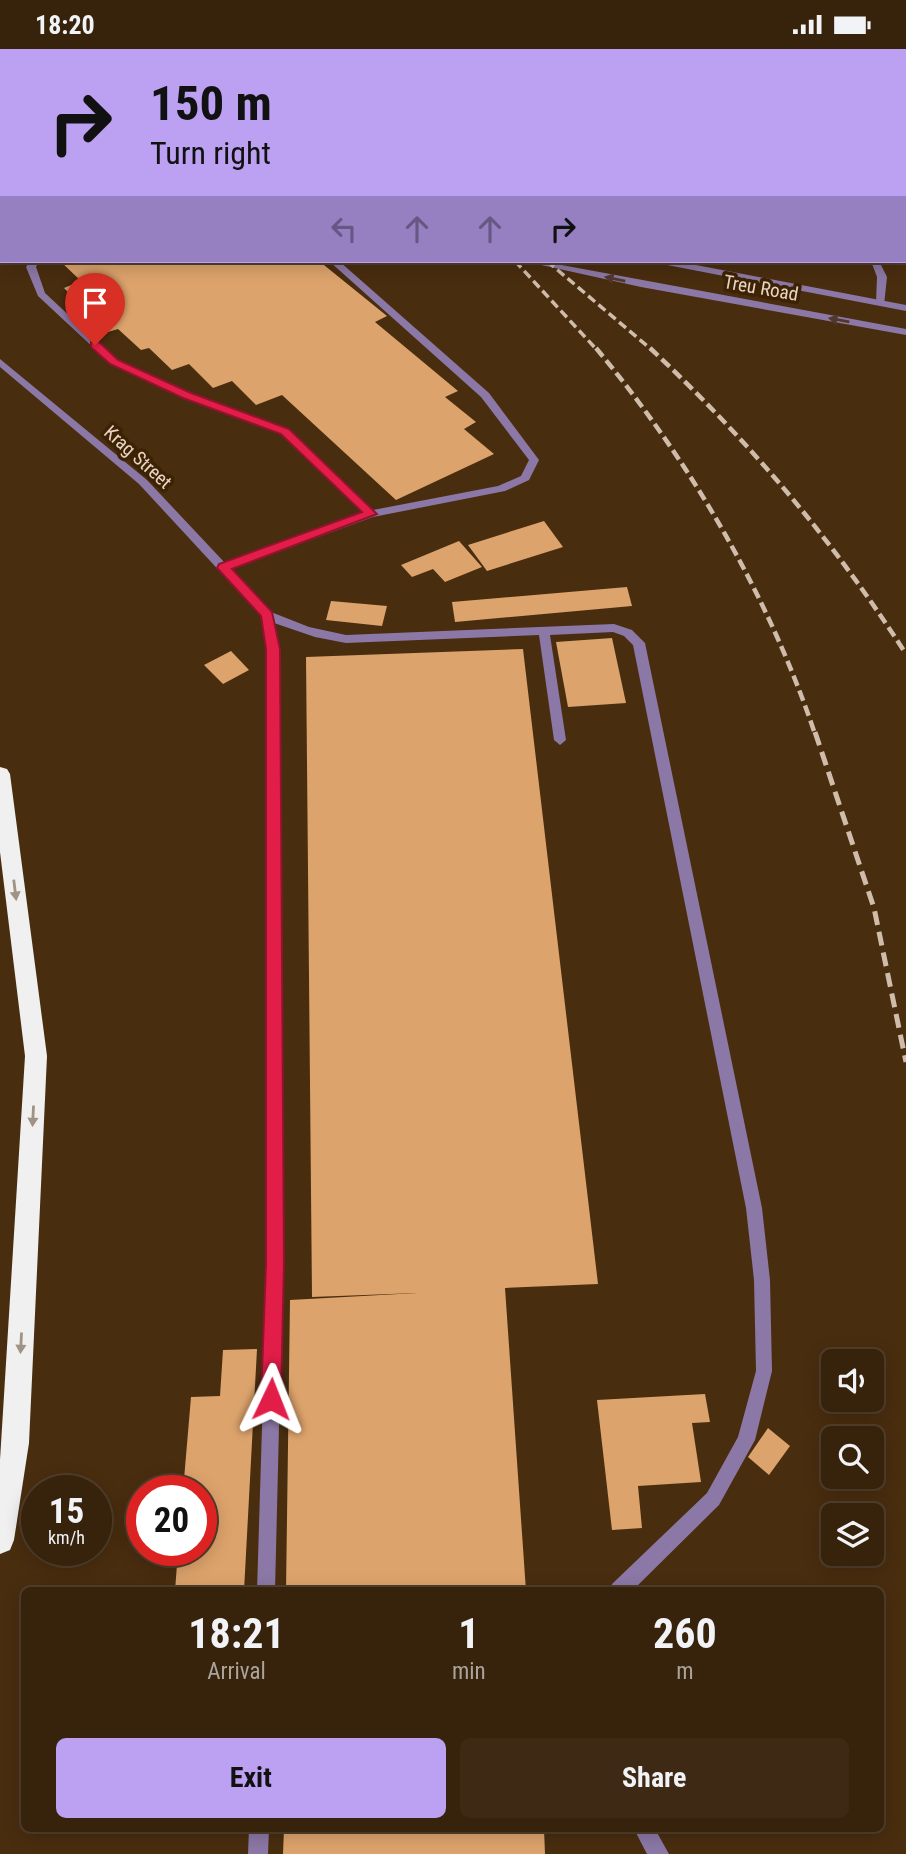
<!DOCTYPE html>
<style>
:root{--surface:#37220b;--page:#3e2a14;--text:#f1f3f6;--muted:#aaa49d;--line:#513f2c;--accent:#bca0f2}
body{margin:0;font-family:"Roboto Condensed",sans-serif;background:var(--page);color:var(--text);height:100vh;display:flex;flex-direction:column;font-size:26px;white-space:nowrap}
*{box-sizing:border-box;margin:0}
p{font-size:23px;color:var(--muted)}
.icon{flex:none;width:38px;height:38px;fill:none;stroke:currentColor;stroke-width:2;stroke-linecap:round;stroke-linejoin:round}
.map{position:relative;flex:1;overflow:hidden}
.details{position:absolute;left:21px;top:1538px;width:863px;height:245px;display:flex;flex-direction:column;background:var(--surface);border-radius:10px;box-shadow:0 4px 18px #0003,0 0 0 2px var(--line)}
.details>*{flex:none}
.guide{position:absolute;left:0px;top:0px;width:906px;height:214px;box-shadow:0 4px 18px #0003,0 0 0 2px var(--line);background:#bca0f2;color:#111;overflow:hidden}
.buttons{position:absolute;left:821px;top:1300px;display:grid;gap:14px}
.buttons a{display:grid;place-items:center;width:63px;height:63px;border-radius:10px;background:var(--surface);box-shadow:0 4px 18px #0003,0 0 0 2px var(--line);font-size:35px}
.speed{position:absolute;left:21px;top:1426px;display:flex;gap:14px;font-size:35px;font-weight:700;text-align:center}
.speed>*{display:grid;place-content:center;width:91px;height:91px;border-radius:50%;background:var(--surface);box-shadow:0 4px 18px #0003,0 0 0 2px var(--line);line-height:1}
.speed small{font-size:18px;font-weight:400}
.speed .limit{border:10px solid #d22;background:#fff;color:#111}
.pin{position:absolute;display:grid;place-items:center;width:60px;height:60px;color:#fff;margin:-72px -30px;border-radius:50% 50% 50% 0;rotate:-45deg;box-shadow:0 0 7px #0007}
.pin .icon{rotate:45deg}
.me{position:absolute;width:77px;margin:-38px;rotate:2deg;stroke-linejoin:round;filter:drop-shadow(0 0 5px #0008)}
.turn{display:flex;align-items:center;gap:24px;height:147px;padding:0 35px;font-size:32px}
.turn .icon{width:91px;height:91px;stroke-width:2.5}
.turn b{display:block;font-size:49px;line-height:60px}
.lanes{display:flex;align-items:center;height:66px;padding:0 35px;background:#0003;justify-content:center;gap:35px;direction:ltr}
.lanes .off{opacity:.35}
.eta{display:flex;justify-content:space-evenly;align-items:center;height:119px;text-align:center}
.eta b{font-size:42px;font-weight:700;line-height:49px}
.action{display:flex;gap:14px;margin-top:auto;padding:14px 35px}
.action a{flex:1;height:80px;border-radius:10px;background:var(--accent);color:#111;font-size:28px;font-weight:700;line-height:80px;text-align:center}
.action a+a{background:var(--page);color:var(--text)}
.status{display:flex;justify-content:space-between;align-items:center;height:49px;padding:0 35px;background:var(--surface);direction:ltr}
.status svg{height:19px;fill:currentColor}
.map>svg:first-child{display:block}
.building{fill:#dda36c}
.lines{fill:none;stroke-linecap:round;stroke-linejoin:round}
.service{fill:#8c78a6;fill-rule:evenodd}
.tertiary{fill:#8c78a6;fill-rule:evenodd}
.motorway{fill:#f0f0f0;fill-rule:evenodd}
.rail-far2{stroke:#cfbcaa;stroke-width:3.5;stroke-dasharray:9 4.5;stroke-linecap:butt}
.rail-far1{stroke:#cfbcaa;stroke-width:4.5;stroke-dasharray:11 5;stroke-linecap:butt}
.rail{stroke:#cfbcaa;stroke-width:5;stroke-dasharray:14 7;stroke-linecap:butt}
.oneway{fill:#52382c}
.oneway2{fill:#a09386}
.route{fill:#e11d48;stroke:#92132f;stroke-width:2}
.labels{text-anchor:middle;dominant-baseline:central;stroke-width:7;stroke-linejoin:round;paint-order:stroke}
.far-street-label{font-size:19px;fill:#e7d5c5;stroke:#3e2204}
</style>
<div class="status"><b>18:20</b><svg viewBox="0 0 49 12"><path d="M0 12V9h3v3zM5 12V6h3v6zM10 12V3h3v9zM15 12V0h3v12zM26 1h20v11H26zM47 4h2v5h-2z"/></svg></div>
<div class="map">
<svg width="906" height="1805" viewBox="0 0 906 1805">
<rect width="100%" height="100%" fill="#492d0f"/>
<!-- building -->
<g class="building">
<path d="M 60,212 L 319,212 L 387,267 L 375,273 L 458,342 L 445,348 L 476,373 L 464,380 L 494,405 L 396,451 L 282,346 L 256,356 L 232,332 L 213,339 L 189,315 L 172,321 L 149,299 L 141,301 L 118,280 L 108,283 L 64,239 L 81,232 Z"/>
<path d="M 544,472 L 563,498 L 487,522 L 468,496 Z"/>
<path d="M 459,492 L 482,518 L 445,533 L 433,520 L 412,528 L 401,516 Z"/>
<path d="M 627,538 L 632,557 L 455,573 L 452,553 Z"/>
<path d="M 331,552 L 387,557 L 382,577 L 326,571 Z"/>
<path d="M 612,589 L 626,654 L 568,658 L 556,593 Z"/>
<path d="M 523,600 L 598,1235 L 505,1239 L 526,1542 L 286,1542 L 290,1251 L 417,1244 L 312,1248 L 306,608 Z"/>
<path d="M 231,602 L 249,621 L 223,635 L 204,616 Z"/>
<path d="M 257,1300 L 244,1542 L 175,1542 L 178,1502 L 201,1502 L 201,1442 L 183,1442 L 191,1348 L 220,1347 L 223,1301 Z"/>
<path d="M 705,1345 L 710,1373 L 692,1374 L 701,1433 L 638,1437 L 642,1479 L 612,1481 L 597,1351 Z"/>
<path d="M 768,1379 L 790,1397 L 769,1426 L 748,1408 Z"/>
<path d="M 284,1780 L 544,1780 L 545,1805 L 283,1805 Z"/>
</g>
<g class="lines">
<!-- service -->
<g class="service">
<path d="M 396,0 L 413,2 L 398,2 Z"/>
<path d="M 431,0 L 444,0 L 428,2 Z"/>
<path d="M 527,0 L 536,0 L 538,2 L 529,2 Z"/>
<path d="M 2,152 L 2,160 L 0,161 L 0,153 Z"/>
<path d="M 30,212 L 39,212 L 36,218 L 45,244 L 117,311 L 191,345 L 289,381 L 373,461 L 498,437 L 521,427 L 529,411 L 481,348 L 329,212 L 339,212 L 489,344 L 539,411 L 529,431 L 505,442 L 373,468 L 231,520 L 271,563 L 309,578 L 346,586 L 614,575 L 632,581 L 645,594 L 762,1159 L 770,1231 L 772,1322 L 755,1391 L 719,1456 L 632,1542 L 610,1542 L 612,1535 L 707,1444 L 738,1388 L 756,1322 L 754,1231 L 746,1159 L 633,596 L 624,587 L 613,583 L 550,586 L 566,691 L 560,696 L 554,691 L 539,586 L 346,594 L 315,588 L 274,574 L 279,600 L 280,634 L 283,1214 L 275,1542 L 257,1542 L 267,1214 L 268,634 L 267,600 L 261,567 L 139,435 L 0,318 L 0,310 L 147,431 L 225,514 L 363,464 L 281,385 L 183,349 L 111,315 L 38,247 L 26,218 Z"/>
<path d="M 871,212 L 879,212 L 887,228 L 884,256 L 876,254 L 877,228 Z"/>
<path d="M 249,1780 L 269,1780 L 268,1805 L 248,1805 Z"/>
<path d="M 634,1780 L 655,1780 L 669,1805 L 647,1805 Z"/>
</g>
<!-- tertiary -->
<g class="tertiary">
<rect x="0" y="90" width="2" height="4"/>
<path d="M 523,212 L 540,212 L 906,280 L 906,286 L 641,238 Z"/>
<path d="M 658,212 L 675,212 L 906,256 L 906,262 L 662,215 Z"/>
</g>
<!-- motorway -->
<path class="motorway" d="M 0,718 L 7,720 L 10,725 L 47,1007 L 29,1394 L 14,1491 L 10,1501 L 0,1505 L 0,1411 L 25,1007 L 0,803 Z"/>
<!-- rail-far2 -->
<g class="rail-far2">
<path d="M 264,0 L 266,2"/>
<path d="M 279,0 L 281,2"/>
<path d="M 515,212 L 597,301"/>
<path d="M 547,212 L 652,301"/>
</g>
<!-- rail-far1 -->
<g class="rail-far1">
<path d="M 596,299 C 690,412 768,545 815,685"/>
<path d="M 650,299 C 750,393 832,490 906,605"/>
</g>
<!-- rail -->
<path class="rail" d="M 815,683 L 874,859 L 906,1013"/>
</g>
<!-- one-way arrows -->
<defs><path id="oneway-solid" d="M-6-.8H1V-3.2L6.5 0L1 3.2V.8H-6Z" transform="scale(1.75)"/></defs>
<g class="oneway">
<use href="#oneway-solid" transform="translate(615 230) rotate(-168)"/>
<use href="#oneway-solid" transform="translate(839 271) rotate(-170)"/>
</g>
<g class="oneway2">
<use href="#oneway-solid" transform="translate(15 841) rotate(83)"/>
<use href="#oneway-solid" transform="translate(33 1067) rotate(93)"/>
<use href="#oneway-solid" transform="translate(21 1294) rotate(93)"/>
</g>
<!-- route -->
<path class="route" d="M 91,293 L 99,293 L 118,311 L 191,344 L 289,380 L 377,465 L 232,520 L 272,563 L 280,600 L 284,1214 L 281,1350 L 278,1357 L 271,1360 L 264,1357 L 261,1350 L 266,1214 L 266,600 L 261,567 L 217,519 L 219,515 L 362,463 L 281,385 L 183,349 L 110,315 L 91,298 Z"/>
<g class="labels">
<!-- far-street labels -->
<g class="far-street-label">
<text transform="translate(761 239) rotate(10)">Treu Road</text>
<text transform="translate(138 408) rotate(42)">Krag Street</text>
</g>
</g>
</svg>
<div class="buttons">
<a><svg class="icon" aria-label="sound" viewBox="0 0 24 24"><path d="M4 9h4l5-4v14l-5-4H4zM17 9q2 3 0 6"/></svg></a>
<a><svg class="icon" aria-label="search" viewBox="0 0 24 24"><circle cx="10" cy="10" r="6"/><path d="M15 15l6 6"/></svg></a>
<a><svg class="icon" aria-label="layers" viewBox="0 0 24 24"><path d="M12 4l9 5-9 5-9-5zM3 14l9 5 9-5"/></svg></a>
</div>
<div class="speed"><div>15<small>km/h</small></div><div class="limit">20</div></div>
<div class="pin" style="left:95px;top:296px;background:#d93025"><svg class="icon" aria-label="arrive" viewBox="0 0 24 24"><path d="M6 21V4h12l-3 4 3 4H6"/></svg></div>
<svg class="me" style="left:271px;top:1350px" viewBox="-20 -20 40 40"><path d="M0-17L14 15 0 8-14 15z" fill="#e11d48" stroke="#fff" stroke-width="4"/></svg>
<div class="guide">
<div class="turn"><svg class="icon" aria-label="right" viewBox="0 0 24 24"><path d="M7 20v-9h11M14 6l5 5-5 5"/></svg><div><b>150 m</b>Turn right</div></div>
<div class="lanes"><svg class="icon off" aria-label="left" viewBox="0 0 24 24"><path d="M17 20v-9H6M10 6l-5 5 5 5"/></svg><svg class="icon off" aria-label="ahead" viewBox="0 0 24 24"><path d="M12 20V5M6 11l6-6 6 6"/></svg><svg class="icon off" aria-label="ahead" viewBox="0 0 24 24"><path d="M12 20V5M6 11l6-6 6 6"/></svg><svg class="icon" aria-label="right" viewBox="0 0 24 24"><path d="M7 20v-9h11M14 6l5 5-5 5"/></svg></div>
</div>
<section class="details">
<div class="eta">
<div><b>18:21</b><p>Arrival</p></div>
<div><b>1</b><p>min</p></div>
<div><b>260</b><p>m</p></div>
</div>
<div class="action"><a>Exit</a><a>Share</a></div>
</section>
</div>
